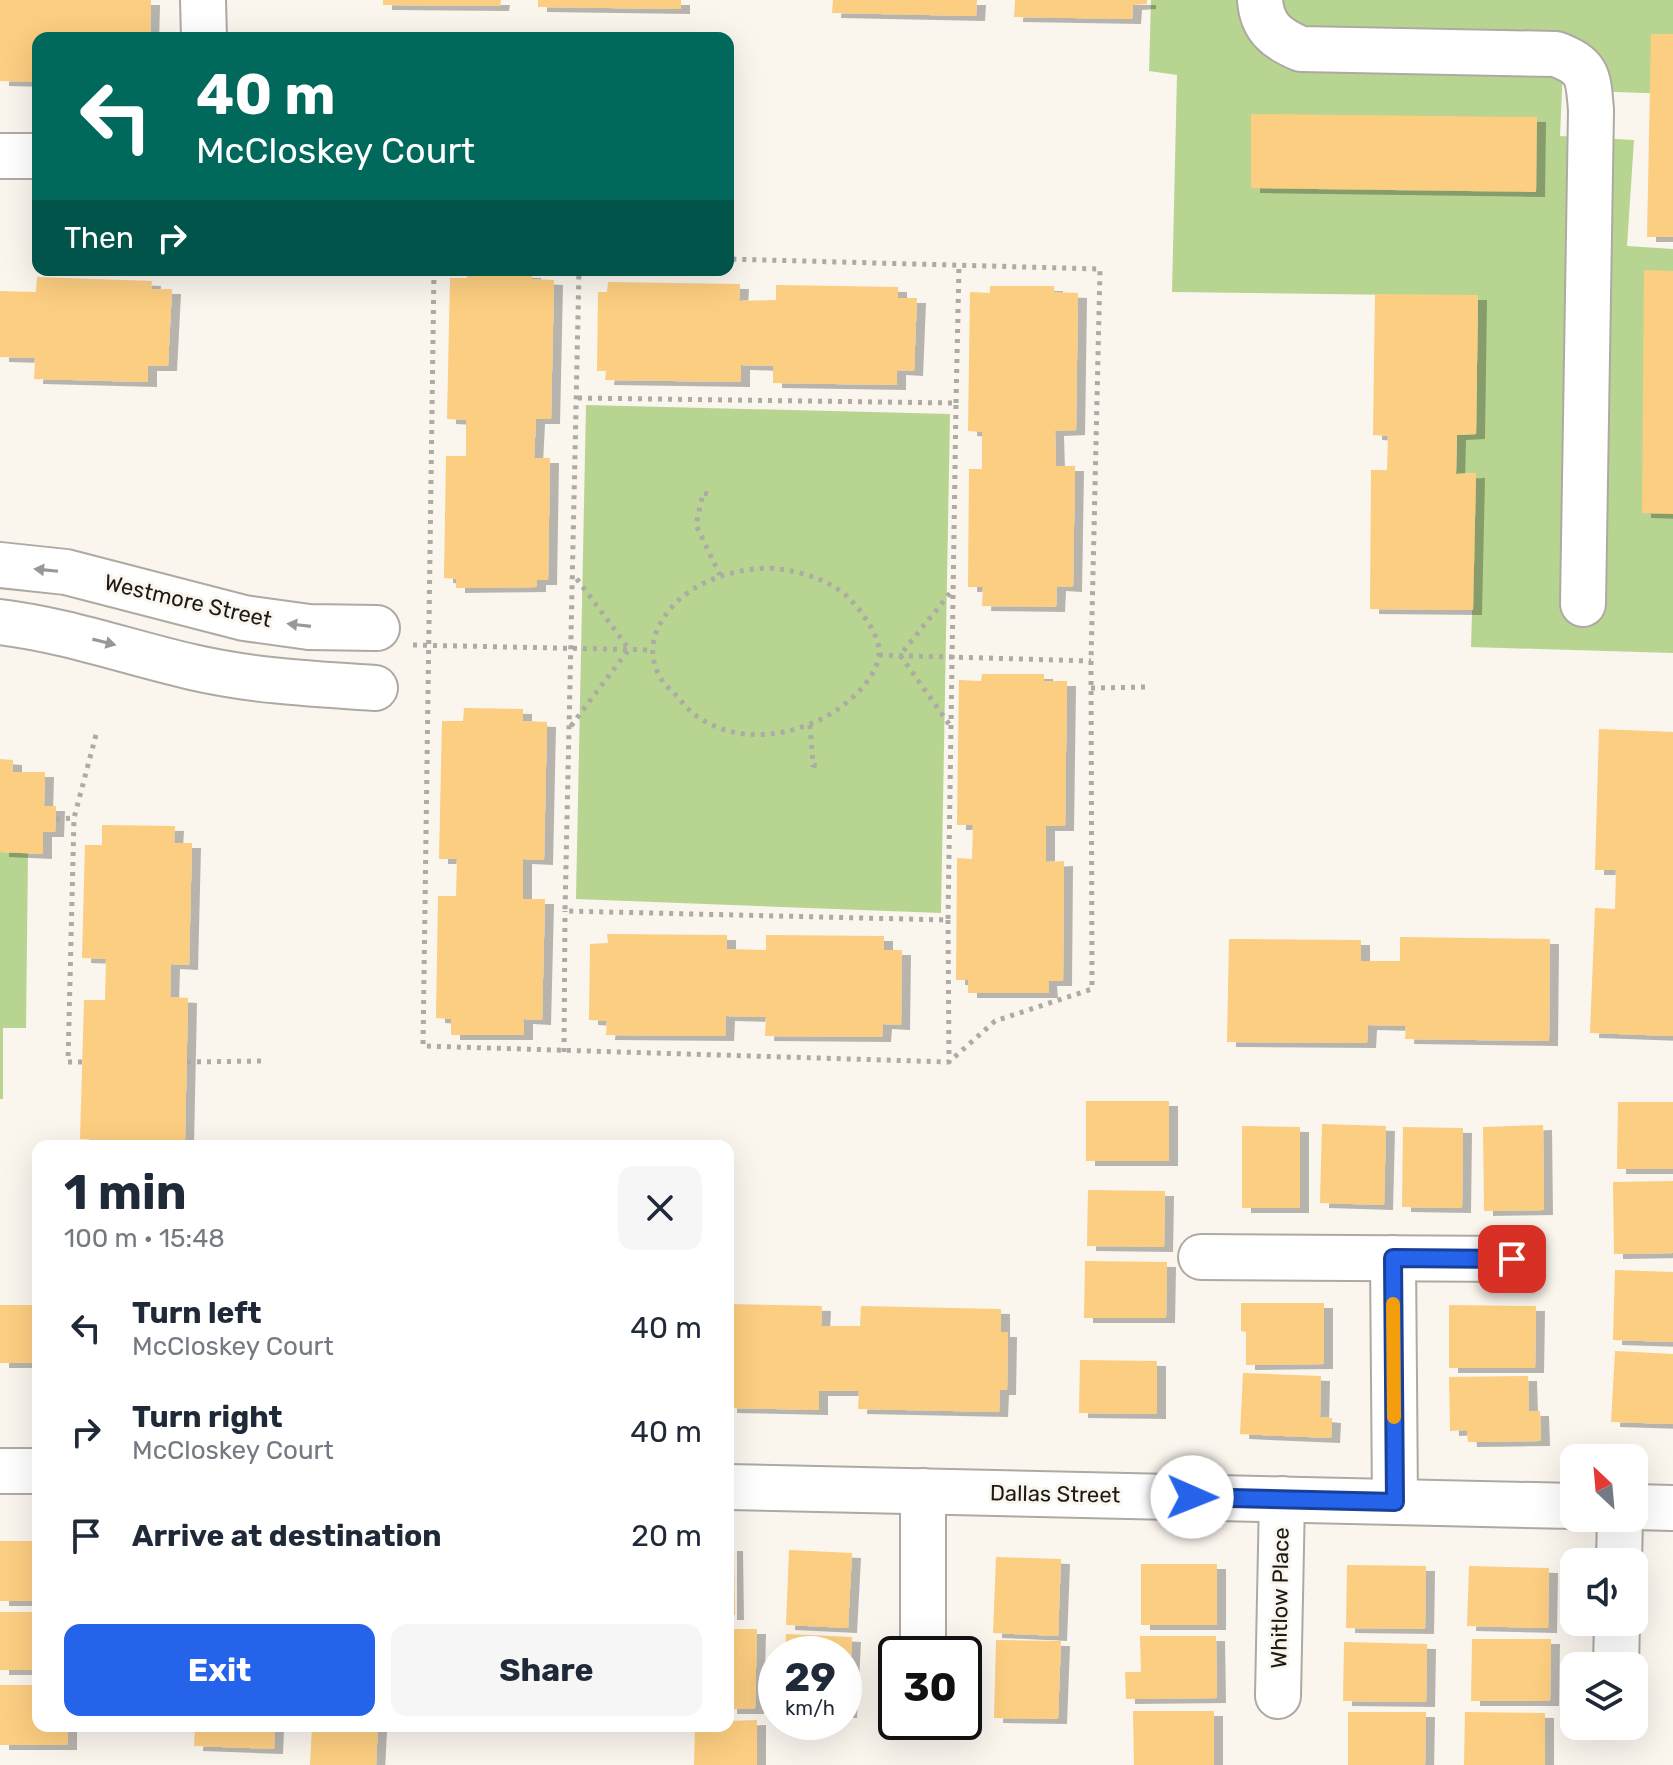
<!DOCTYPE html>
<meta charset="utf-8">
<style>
:root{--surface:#fff;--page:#f6f6f7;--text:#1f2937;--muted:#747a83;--accent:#2563eb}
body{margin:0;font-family:Rubik,sans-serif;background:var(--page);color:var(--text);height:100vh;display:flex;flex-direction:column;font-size:30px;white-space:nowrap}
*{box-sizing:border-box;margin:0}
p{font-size:26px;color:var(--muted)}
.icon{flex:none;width:44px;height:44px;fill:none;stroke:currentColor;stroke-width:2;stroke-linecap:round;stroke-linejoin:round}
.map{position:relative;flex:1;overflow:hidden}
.details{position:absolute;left:32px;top:1140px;width:702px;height:592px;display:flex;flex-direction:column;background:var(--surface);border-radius:16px;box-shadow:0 8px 32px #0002}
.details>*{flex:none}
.hud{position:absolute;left:32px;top:32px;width:702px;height:244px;border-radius:16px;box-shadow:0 8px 32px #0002;background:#00695c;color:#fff;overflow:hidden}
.needle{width:52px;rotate:334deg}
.controls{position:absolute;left:1560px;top:1444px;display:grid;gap:16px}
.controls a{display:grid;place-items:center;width:88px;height:88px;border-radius:16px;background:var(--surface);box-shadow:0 8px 32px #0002;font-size:40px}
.speed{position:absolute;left:758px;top:1636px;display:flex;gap:16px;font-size:40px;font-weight:700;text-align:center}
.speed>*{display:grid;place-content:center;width:104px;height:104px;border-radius:50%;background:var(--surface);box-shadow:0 8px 32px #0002;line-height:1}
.speed small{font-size:20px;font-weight:400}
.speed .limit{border:4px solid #111;border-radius:12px;background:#fff;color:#111}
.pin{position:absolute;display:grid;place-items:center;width:68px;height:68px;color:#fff;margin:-34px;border-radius:16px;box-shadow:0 4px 12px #0006}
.me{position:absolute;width:88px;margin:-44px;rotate:91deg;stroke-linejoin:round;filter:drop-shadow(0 0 6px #0008)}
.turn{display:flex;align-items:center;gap:28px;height:168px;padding:0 32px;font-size:36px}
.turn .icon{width:104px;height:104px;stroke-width:2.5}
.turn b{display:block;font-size:56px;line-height:68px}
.then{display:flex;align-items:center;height:76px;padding:0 32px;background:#0003;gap:16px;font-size:30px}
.round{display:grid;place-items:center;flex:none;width:84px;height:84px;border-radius:16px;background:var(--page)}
.summary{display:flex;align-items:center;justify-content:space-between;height:136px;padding:0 32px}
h1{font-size:48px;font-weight:700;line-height:60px}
.cta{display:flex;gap:16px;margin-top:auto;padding:16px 32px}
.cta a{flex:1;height:92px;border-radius:16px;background:var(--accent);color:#fff;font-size:32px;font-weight:700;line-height:92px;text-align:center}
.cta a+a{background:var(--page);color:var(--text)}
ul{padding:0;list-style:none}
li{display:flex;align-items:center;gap:24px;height:104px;padding:0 32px}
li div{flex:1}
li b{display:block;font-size:30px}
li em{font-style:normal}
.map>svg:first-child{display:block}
.green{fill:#b7d591}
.building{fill:#fcce81;filter:url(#shadow)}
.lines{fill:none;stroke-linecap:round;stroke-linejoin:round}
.minor-casing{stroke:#aea9a2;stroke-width:48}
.path{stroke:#aeaba4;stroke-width:5;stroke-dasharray:4 6;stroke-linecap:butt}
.minor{stroke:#fff;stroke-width:44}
.oneway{fill:#989897}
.route-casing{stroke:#184099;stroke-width:20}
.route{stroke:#2563eb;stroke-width:14}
.slow{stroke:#f59e0b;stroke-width:14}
.labels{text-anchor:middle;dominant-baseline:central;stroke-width:6;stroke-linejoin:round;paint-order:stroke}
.street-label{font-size:22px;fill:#1b1a17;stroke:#faf5ed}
</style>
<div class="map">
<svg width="1673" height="1765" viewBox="0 0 1673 1765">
<defs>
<filter id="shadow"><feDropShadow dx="9" dy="5" stdDeviation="0" flood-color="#0004"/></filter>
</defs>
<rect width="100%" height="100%" fill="#faf5ed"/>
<!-- green -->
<g class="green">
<path d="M 1151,0 L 1673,0 L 1673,141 L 1672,94 L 1589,91 L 1590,46 L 1564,45 L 1560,136 L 1634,140 L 1627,246 L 1673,249 L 1673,653 L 1471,647 L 1476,473 L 1456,474 L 1457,435 L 1476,434 L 1478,296 L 1172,292 L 1177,75 L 1149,71 Z"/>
<path d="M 586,405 L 950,414 L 941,913 L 576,899 Z"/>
<path d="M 0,852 L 28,853 L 26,1028 L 3,1028 L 3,1099 L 0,1099 Z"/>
</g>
<!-- building -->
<g class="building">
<path d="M 0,0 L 151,0 L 150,38 L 38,38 L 38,82 L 0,81 Z"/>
<path d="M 383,0 L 501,0 L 500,6 L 383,5 Z"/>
<path d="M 538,0 L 681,0 L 681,9 L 538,7 Z"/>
<path d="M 833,0 L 977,0 L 976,16 L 832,13 Z"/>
<path d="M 1015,0 L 1147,0 L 1147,4 L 1133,5 L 1132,19 L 1014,17 Z"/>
<path d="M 1651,34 L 1673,34 L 1673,237 L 1647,237 Z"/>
<path d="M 1251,114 L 1537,117 L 1536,192 L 1251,188 Z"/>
<path d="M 1644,270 L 1673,271 L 1673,514 L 1642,513 Z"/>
<path d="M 468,272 L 532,273 L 532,279 L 554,280 L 551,419 L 536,419 L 534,458 L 550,458 L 548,580 L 537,580 L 537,587 L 456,588 L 456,579 L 444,578 L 446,456 L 466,456 L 466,420 L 447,419 L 450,278 L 467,278 Z"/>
<path d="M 37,277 L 152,281 L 151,289 L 172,289 L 168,366 L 148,366 L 148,382 L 34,379 L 35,358 L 0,357 L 0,291 L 36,292 Z"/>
<path d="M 608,282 L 740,284 L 739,301 L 776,300 L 776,285 L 898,287 L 898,298 L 917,298 L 914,371 L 897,370 L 897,385 L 773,383 L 773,366 L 741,365 L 741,382 L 605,380 L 606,371 L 597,371 L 598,292 L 607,292 Z"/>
<path d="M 990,286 L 1054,286 L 1054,292 L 1078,293 L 1076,430 L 1055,431 L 1056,466 L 1075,466 L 1073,587 L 1057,586 L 1056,607 L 982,606 L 983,587 L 968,587 L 969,469 L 982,469 L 982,432 L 968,431 L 970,292 L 990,293 Z"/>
<path d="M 1375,294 L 1478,295 L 1476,434 L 1457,435 L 1456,474 L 1476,473 L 1473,610 L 1370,609 L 1371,470 L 1387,470 L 1388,436 L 1373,435 Z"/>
<path d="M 982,674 L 1044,674 L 1044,681 L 1067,681 L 1065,826 L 1046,826 L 1046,862 L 1064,861 L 1063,981 L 1048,981 L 1049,993 L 968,993 L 968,980 L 956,980 L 957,858 L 972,859 L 973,825 L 957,825 L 959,680 L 981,681 Z"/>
<path d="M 464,708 L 523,709 L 523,721 L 547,722 L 544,860 L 523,859 L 523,899 L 545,899 L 542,1020 L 524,1019 L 524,1035 L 451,1035 L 451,1019 L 436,1018 L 438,896 L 456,896 L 457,859 L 439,859 L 442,721 L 463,721 Z"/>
<path d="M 1599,729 L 1673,732 L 1673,1036 L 1590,1033 L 1595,908 L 1615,909 L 1616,870 L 1595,870 Z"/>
<path d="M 0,759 L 13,760 L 13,772 L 45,772 L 44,806 L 56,806 L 55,832 L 43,832 L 43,854 L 0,852 Z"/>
<path d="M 102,825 L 175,826 L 174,843 L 192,843 L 189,965 L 171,964 L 170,997 L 188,998 L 185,1140 L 160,1140 L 160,1146 L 102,1146 L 103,1140 L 80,1139 L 84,1000 L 105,1000 L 106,959 L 82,958 L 85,845 L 102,845 Z"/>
<path d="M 607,934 L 727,935 L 727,949 L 766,950 L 766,935 L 884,936 L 884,950 L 902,950 L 901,1025 L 883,1024 L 882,1037 L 765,1036 L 766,1017 L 726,1016 L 725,1036 L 606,1035 L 607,1021 L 589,1020 L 590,944 L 608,943 Z"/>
<path d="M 1400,937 L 1550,939 L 1549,1041 L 1405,1039 L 1406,1026 L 1368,1025 L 1367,1043 L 1227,1042 L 1229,939 L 1361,940 L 1361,961 L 1400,961 Z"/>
<rect x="1086" y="1101" width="83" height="60"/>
<path d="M 1618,1102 L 1673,1102 L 1673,1169 L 1617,1169 Z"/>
<path d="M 1322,1124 L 1386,1126 L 1384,1205 L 1320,1203 Z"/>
<path d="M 1543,1125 L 1544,1210 L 1484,1211 L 1483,1127 Z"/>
<path d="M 1242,1126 L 1300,1127 L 1300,1208 L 1242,1208 Z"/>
<path d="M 1403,1127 L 1463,1128 L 1462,1208 L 1402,1207 Z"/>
<path d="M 1673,1181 L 1673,1253 L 1614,1254 L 1613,1182 Z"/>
<path d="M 1088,1190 L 1165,1191 L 1164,1247 L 1087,1246 Z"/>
<path d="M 1085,1261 L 1167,1262 L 1166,1318 L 1084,1318 Z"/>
<path d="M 1615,1270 L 1673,1272 L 1673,1342 L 1613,1340 Z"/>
<path d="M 1241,1303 L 1324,1303 L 1324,1364 L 1246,1365 L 1246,1332 L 1241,1331 Z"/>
<path d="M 728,1304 L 822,1306 L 821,1326 L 860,1326 L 861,1306 L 1001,1309 L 1001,1332 L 1008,1332 L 1007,1390 L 1000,1390 L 999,1412 L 858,1409 L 859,1391 L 819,1391 L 819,1410 L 728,1408 Z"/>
<rect x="0" y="1305" width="38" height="58"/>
<path d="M 1449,1305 L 1536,1306 L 1535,1368 L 1449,1368 Z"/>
<path d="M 1615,1351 L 1673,1354 L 1673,1424 L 1611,1422 Z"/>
<path d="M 1080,1360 L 1157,1361 L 1157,1414 L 1079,1413 Z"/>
<path d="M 1243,1373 L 1321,1376 L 1320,1417 L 1332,1418 L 1331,1438 L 1240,1434 Z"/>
<path d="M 1528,1376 L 1529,1411 L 1540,1411 L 1541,1441 L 1468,1442 L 1467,1430 L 1450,1431 L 1449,1377 Z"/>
<rect x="0" y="1541" width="38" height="60"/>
<path d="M 728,1546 L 734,1546 L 735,1615 L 728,1615 Z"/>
<path d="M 789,1550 L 852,1553 L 848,1628 L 786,1625 Z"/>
<path d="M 996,1557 L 1061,1559 L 1058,1636 L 993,1633 Z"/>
<rect x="1141" y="1564" width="76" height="61"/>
<path d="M 1347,1565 L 1426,1566 L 1425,1629 L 1346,1628 Z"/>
<path d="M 1469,1566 L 1549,1568 L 1548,1628 L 1467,1626 Z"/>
<rect x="0" y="1612" width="38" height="58"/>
<path d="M 728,1629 L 757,1629 L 755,1709 L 728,1709 Z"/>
<path d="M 786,1634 L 852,1637 L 848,1713 L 844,1713 L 844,1654 L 785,1654 Z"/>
<path d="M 1140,1636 L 1216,1636 L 1217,1698 L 1126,1699 L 1125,1672 L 1141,1672 Z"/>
<path d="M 1472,1639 L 1551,1639 L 1550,1701 L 1471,1701 Z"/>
<path d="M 996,1640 L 1061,1641 L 1058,1719 L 994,1718 Z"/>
<path d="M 1344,1642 L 1427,1644 L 1426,1702 L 1343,1701 Z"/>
<path d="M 0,1685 L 38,1685 L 38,1726 L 68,1726 L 68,1745 L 0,1745 Z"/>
<path d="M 1133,1711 L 1214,1711 L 1214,1765 L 1134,1765 Z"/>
<path d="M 1348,1712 L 1426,1712 L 1425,1765 L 1348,1765 Z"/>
<path d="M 1465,1712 L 1545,1713 L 1545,1765 L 1464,1765 Z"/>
<path d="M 757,1720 L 757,1765 L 694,1765 L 695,1726 L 728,1726 L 728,1721 Z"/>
<path d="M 195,1726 L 275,1726 L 274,1749 L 194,1746 Z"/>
<path d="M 312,1726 L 378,1726 L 376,1765 L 310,1765 Z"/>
</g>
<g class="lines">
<defs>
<g id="minor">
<path d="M 203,0 L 204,38"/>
<path d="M 1260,0 C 1262,28 1277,39 1301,49 L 1556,54 C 1590,67 1588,77 1591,110 L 1583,604"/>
<path d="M 0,156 L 38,156"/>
<path d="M 0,565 L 66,572 L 244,618 L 309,627 L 377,628"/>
<path d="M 0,622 C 66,630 127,652 192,667 C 252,681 314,684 375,688"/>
<path d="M 1201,1257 L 1512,1259"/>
<path d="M 1393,1258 L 1395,1502"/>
<path d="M 0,1471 L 38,1471"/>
<path d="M 728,1487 L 1574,1506"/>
<path d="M 1634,1507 L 1673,1508"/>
<path d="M 1619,1562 L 1620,1518"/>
<path d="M 923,1654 L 923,1491"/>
<path d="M 1616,1666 L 1617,1622"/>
<path d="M 1278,1696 L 1282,1499"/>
</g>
</defs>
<!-- minor casing -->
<use href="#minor" class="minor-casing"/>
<!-- path -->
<g class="path">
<path d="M 434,270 L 423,1046 L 949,1062 L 995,1021 L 1092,989 L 1091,661 L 1100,269 L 728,259"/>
<path d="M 578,398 L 956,403 L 948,920 L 565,911 L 579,270"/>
<path d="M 956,403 L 959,266"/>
<path d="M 708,494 L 703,493 L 696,525 L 720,575"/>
<path d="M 770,568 C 808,572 841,582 863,615 C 871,626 880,640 879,654 C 878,669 866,685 855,695 C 816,734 741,751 694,714 C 686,708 680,699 673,692 C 651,674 647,646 661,622 C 683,584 728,569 770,568 Z"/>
<path d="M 413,645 L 651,650"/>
<path d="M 879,655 L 1091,661"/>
<path d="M 1091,688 L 1148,687"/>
<path d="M 949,724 L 900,655 L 951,592"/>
<path d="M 810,725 L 813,765 L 822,767"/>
<path d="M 571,726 L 629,649 L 574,575"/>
<path d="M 56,819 L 74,818"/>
<path d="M 948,920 L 949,1062"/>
<path d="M 564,1052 L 565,911"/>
<path d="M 82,1062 L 68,1062 L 74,818 L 97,731"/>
<path d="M 187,1062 L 266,1061"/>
</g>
<!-- minor -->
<use href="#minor" class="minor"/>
</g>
<!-- one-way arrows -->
<defs><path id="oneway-solid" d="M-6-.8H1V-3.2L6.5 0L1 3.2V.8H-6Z" transform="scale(2)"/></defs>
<g class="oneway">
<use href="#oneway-solid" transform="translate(46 570) rotate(-174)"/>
<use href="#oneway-solid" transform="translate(299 625) rotate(-173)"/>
<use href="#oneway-solid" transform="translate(104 642) rotate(14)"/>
</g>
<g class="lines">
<defs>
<path id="route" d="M 1192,1497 L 1395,1502 L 1393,1258 L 1512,1259"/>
</defs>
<!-- route casing -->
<use href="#route" class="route-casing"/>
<!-- route -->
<use href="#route" class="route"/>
<!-- slow -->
<path class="slow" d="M 1393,1304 L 1394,1417"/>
</g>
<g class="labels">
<!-- street labels -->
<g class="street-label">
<text transform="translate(188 601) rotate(13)">Westmore Street</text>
<text transform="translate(1055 1494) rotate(1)">Dallas Street</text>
<text transform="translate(1280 1598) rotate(-89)">Whitlow Place</text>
</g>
</g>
</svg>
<div class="controls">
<a><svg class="needle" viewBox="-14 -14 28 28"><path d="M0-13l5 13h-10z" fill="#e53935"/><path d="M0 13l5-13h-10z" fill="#747a83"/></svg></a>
<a><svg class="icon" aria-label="sound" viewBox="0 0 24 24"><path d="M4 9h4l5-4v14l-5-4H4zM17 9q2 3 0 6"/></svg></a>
<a><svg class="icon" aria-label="layers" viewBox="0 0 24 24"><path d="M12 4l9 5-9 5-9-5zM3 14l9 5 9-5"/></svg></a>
</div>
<div class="speed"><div>29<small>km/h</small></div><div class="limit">30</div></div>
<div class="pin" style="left:1512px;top:1259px;background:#d93025"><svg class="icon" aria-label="arrive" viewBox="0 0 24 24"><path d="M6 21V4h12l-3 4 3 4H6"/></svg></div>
<svg class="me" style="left:1192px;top:1497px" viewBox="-20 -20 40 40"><circle r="19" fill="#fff"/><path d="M0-13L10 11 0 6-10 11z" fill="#2563eb"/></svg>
<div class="hud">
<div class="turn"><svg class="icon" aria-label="left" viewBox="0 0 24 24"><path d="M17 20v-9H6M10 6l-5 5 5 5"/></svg><div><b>40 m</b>McCloskey Court</div></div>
<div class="then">Then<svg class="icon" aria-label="right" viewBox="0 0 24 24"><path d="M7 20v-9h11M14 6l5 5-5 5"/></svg></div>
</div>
<section class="details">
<div class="summary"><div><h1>1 min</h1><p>100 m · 15:48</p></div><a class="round"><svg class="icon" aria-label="close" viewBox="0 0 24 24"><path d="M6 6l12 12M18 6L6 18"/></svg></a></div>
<ul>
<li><svg class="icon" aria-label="left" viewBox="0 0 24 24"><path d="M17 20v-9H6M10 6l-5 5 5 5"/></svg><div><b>Turn left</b><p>McCloskey Court</p></div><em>40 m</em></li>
<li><svg class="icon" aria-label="right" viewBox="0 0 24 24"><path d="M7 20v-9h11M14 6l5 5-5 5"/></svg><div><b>Turn right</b><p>McCloskey Court</p></div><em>40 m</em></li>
<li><svg class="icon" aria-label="arrive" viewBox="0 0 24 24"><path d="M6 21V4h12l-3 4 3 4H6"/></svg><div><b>Arrive at destination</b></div><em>20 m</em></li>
</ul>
<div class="cta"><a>Exit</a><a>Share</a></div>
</section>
</div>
